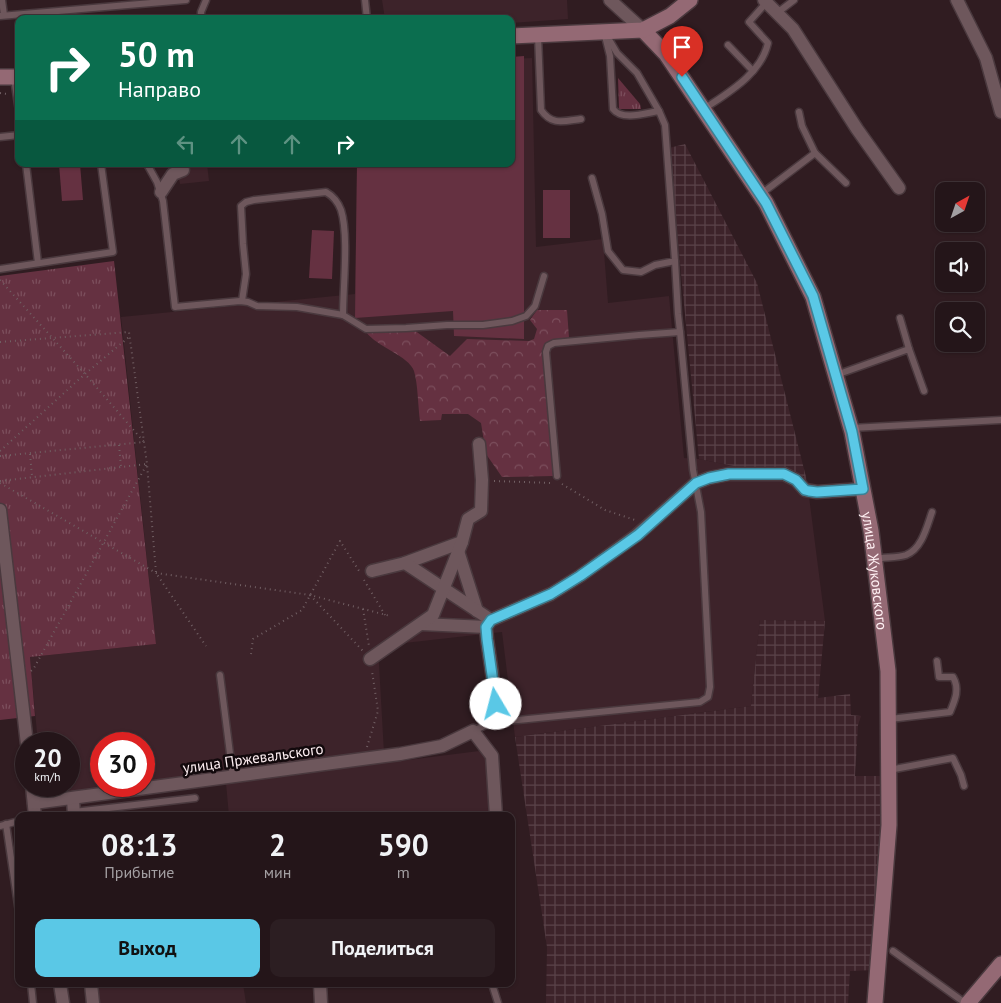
<!DOCTYPE html>
<html lang="ru">
<meta charset="utf-8">
<style>
:root{--surface:#241519;--page:#2c1e22;--text:#f1f3f6;--muted:#a39fa2;--line:#413438;--accent:#5ac8e6}
body{margin:0;font-family:"PT Sans",sans-serif;background:var(--page);color:var(--text);height:100vh;display:flex;flex-direction:column;font-size:19px;white-space:nowrap}
*{box-sizing:border-box;margin:0}
p{font-size:16px;color:var(--muted)}
.icon{flex:none;width:28px;height:28px;fill:none;stroke:currentColor;stroke-width:2;stroke-linecap:round;stroke-linejoin:round}
.map{position:relative;flex:1;overflow:hidden}
.side{position:absolute;left:15px;top:812px;width:500px;height:175px;display:flex;flex-direction:column;background:var(--surface);border-radius:10px;box-shadow:0 1px 4px #0004,0 0 0 1px var(--line)}
.side>*{flex:none}
.hud{position:absolute;left:15px;top:15px;width:500px;height:152px;border-radius:10px;box-shadow:0 1px 4px #0004,0 0 0 1px var(--line);background:#0b6e4f;color:#fff;overflow:hidden}
.needle{width:32px;rotate:40deg}
.controls{position:absolute;left:935px;top:182px;display:grid;gap:10px}
.controls a{display:grid;place-items:center;width:50px;height:50px;border-radius:10px;background:var(--surface);box-shadow:0 1px 4px #0004,0 0 0 1px var(--line);font-size:25px}
.speed{position:absolute;left:15px;top:732px;display:flex;gap:10px;font-size:25px;font-weight:700;text-align:center}
.speed>*{display:grid;place-content:center;width:65px;height:65px;border-radius:50%;background:var(--surface);box-shadow:0 1px 4px #0004,0 0 0 1px var(--line);line-height:1}
.speed small{font-size:12px;font-weight:400}
.speed .limit{border:8px solid #d22;background:#fff;color:#111}
.pin{position:absolute;display:grid;place-items:center;width:42px;height:42px;color:#fff;margin:-51px -21px;border-radius:50% 50% 50% 0;rotate:-45deg;box-shadow:0 0 5px #0007}
.pin .icon{rotate:45deg}
.me{position:absolute;width:55px;margin:-28px;rotate:352deg;stroke-linejoin:round;filter:drop-shadow(0 0 4px #0008)}
.turn{display:flex;align-items:center;gap:18px;height:105px;padding:0 20px;font-size:22px}
.turn .icon{width:65px;height:65px;stroke-width:2.5}
.turn b{display:block;font-size:35px;line-height:42px}
.lanes{display:flex;align-items:center;height:48px;padding:0 20px;background:#0003;justify-content:center;gap:25px;direction:ltr}
.lanes .off{opacity:.35}
.eta{display:flex;justify-content:space-evenly;align-items:center;height:85px;text-align:center}
.eta b{font-size:30px;font-weight:800;line-height:35px}
.action{display:flex;gap:10px;margin-top:auto;padding:10px 20px}
.action a{flex:1;height:58px;border-radius:10px;background:var(--accent);color:#111;font-size:20px;font-weight:800;line-height:58px;text-align:center}
.action a+a{background:var(--page);color:var(--text)}
.map>svg:first-child{display:block}
.built{fill:#3d232a}
.industrial{fill:url(#industrial-grid)}
.green{fill:#653141}
.forest{fill:url(#forest-crowns)}
.park{fill:url(#park-tufts)}
.lines{fill:none;stroke-linecap:round;stroke-linejoin:round}
.lane-casing{stroke:#4a393e;stroke-width:9}
.street-casing{stroke:#4a393e;stroke-width:15}
.secondary-casing{stroke:#4a393e;stroke-width:18}
.path{stroke:#715f63;stroke-width:2;stroke-dasharray:1 4;stroke-linecap:butt}
.lane{stroke:#6e575c;stroke-width:6}
.street{stroke:#6e575c;stroke-width:12}
.secondary{stroke:#946974;stroke-width:15}
.route-casing{stroke:#3a8296;stroke-width:12}
.route{stroke:#5ac8e6;stroke-width:9}
.labels{text-anchor:middle;dominant-baseline:central;stroke-width:5;stroke-linejoin:round;paint-order:stroke}
.street-label{font-size:15px;fill:#fff0f3;stroke:#12090c}
</style>
<div class="map">
<svg width="1001" height="1003" viewBox="0 0 1001 1003">
<defs>
<pattern id="industrial-grid" width="8" height="8" patternUnits="userSpaceOnUse" patternTransform="scale(1.25)"><rect width="8" height="8" fill="#3d232a"/><path d="M0 4h8M4 0v8" fill="none" stroke="#5a4349"/></pattern>
<pattern id="forest-crowns" width="20" height="18" patternUnits="userSpaceOnUse" patternTransform="scale(1.25)"><rect width="20" height="18" fill="#653141"/><path d="M2 6a3 3 0 1 1 6 0M12 15a3 3 0 1 1 6 0" fill="none" stroke="#7c4f5d"/></pattern>
<pattern id="park-tufts" width="24" height="20" patternUnits="userSpaceOnUse" patternTransform="scale(1.25)"><rect width="24" height="20" fill="#653141"/><path d="M3 7l-1-3M5 7V3M7 7l1-3M15 17l-1-3M17 17v-4M19 17l1-3" fill="none" stroke="#7c4f5d"/></pattern>
</defs>
<rect width="100%" height="100%" fill="#301c21"/>
<!-- built -->
<g class="built">
<path d="M 382,0 L 567,0 L 568,19 L 511,23 L 511,19 L 385,19 Z"/>
<path d="M 532,58 L 536,247 L 603,239 L 608,303 L 669,296 L 684,458 L 699,459 L 807,481 L 825,621 L 760,620 L 751,706 L 515,737 L 502,632 L 378,646 L 384,753 L 144,783 L 144,744 L 101,744 L 101,786 L 116,786 L 42,796 L 41,786 L 69,786 L 69,744 L 38,744 L 30,657 L 156,644 L 121,317 L 355,294 L 357,164 L 511,164 L 511,59 Z"/>
<path d="M 176,164 L 207,164 L 209,181 L 180,184 Z"/>
<path d="M 487,750 L 494,816 L 229,816 L 226,783 Z"/>
<path d="M 98,984 L 243,984 L 246,1003 L 99,1003 Z"/>
</g>
<!-- industrial -->
<g class="industrial">
<path d="M 685,144 L 757,283 L 807,481 L 699,459 L 669,148 Z"/>
<path d="M 760,620 L 825,621 L 818,698 L 850,694 L 851,715 L 861,716 L 858,725 L 855,776 L 881,776 L 880,864 L 874,970 L 850,971 L 848,1003 L 546,1003 L 547,947 L 515,737 L 751,706 Z"/>
</g>
<!-- green -->
<g class="green">
<path d="M 524,56 L 524,339 L 454,336 L 453,311 L 355,318 L 357,164 L 511,164 L 511,57 Z"/>
<path d="M 59,164 L 80,164 L 83,200 L 62,201 Z"/>
<rect x="543" y="190" width="27" height="48"/>
<path d="M 312,230 L 334,231 L 332,279 L 309,278 Z"/>
</g>
<!-- forest -->
<path class="forest" d="M 537,310 L 567,310 L 569,338 L 549,341 L 543,350 L 553,476 L 502,477 L 486,454 L 481,423 L 468,414 L 442,414 L 441,420 L 420,421 C 418,407 418,384 414,371 C 409,356 377,347 366,332 L 414,330 L 450,356 L 467,339 L 529,341 L 534,339 L 537,329 L 530,320 Z"/>
<!-- park -->
<g class="park">
<path d="M 618,78 L 640,104 L 641,109 L 619,109 Z"/>
<path d="M 114,261 L 156,644 L 30,657 L 35,716 L 0,720 L 0,276 Z"/>
</g>
<g class="lines">
<defs>
<g id="lane">
<path d="M 2,0 L 4,15"/>
<path d="M 365,0 L 367,19"/>
<path d="M 777,13 L 794,0"/>
<path d="M 0,16 L 186,0"/>
<path d="M 201,19 L 201,12 L 206,0"/>
<path d="M 538,36 L 541,110 C 552,126 564,121 581,119"/>
<path d="M 607,36 L 617,53 L 637,73 L 659,111"/>
<path d="M 728,45 L 753,71"/>
<path d="M 14,78 L 19,111"/>
<path d="M 704,109 C 729,92 761,74 768,43 L 749,22 L 766,3"/>
<path d="M 799,112 L 802,126 L 815,153"/>
<path d="M 0,137 L 19,135"/>
<path d="M 26,164 L 38,263"/>
<path d="M 147,164 L 157,182 L 163,201 L 175,307 L 240,301 L 248,302 L 257,306 L 297,307 L 343,315 L 366,329 L 406,328 L 447,325 L 483,325 L 512,321 L 526,316 L 535,306 L 544,276"/>
<path d="M 592,178 L 602,214 L 608,251 L 623,270 L 641,272 L 655,265 L 675,261 L 665,125 L 659,111 C 646,113 622,121 613,109 L 610,56 L 604,32"/>
<path d="M 761,194 L 815,153 L 846,183"/>
<path d="M 0,269 L 113,252 L 101,164"/>
<path d="M 242,301 L 246,274 L 243,244 L 241,206 L 246,202 L 254,200 L 326,192 C 333,196 338,202 341,210 C 349,235 343,287 343,315"/>
<path d="M 900,318 L 909,349"/>
<path d="M 836,375 L 909,349 L 924,391"/>
<path d="M 851,428 L 1001,420"/>
<path d="M 557,476 L 546,352 L 548,346 L 554,343 L 639,335 L 680,332 L 678,314 L 675,261"/>
<path d="M 875,559 C 884,557 897,558 906,555 C 922,549 927,526 932,512"/>
<path d="M 220,675 L 233,777"/>
<path d="M 890,719 L 950,712 C 955,700 960,689 953,677 L 939,677 L 937,661"/>
<path d="M 473,731 L 495,721 L 518,720 L 700,702 L 708,697 L 710,687 L 701,512 L 693,470 L 680,332"/>
<path d="M 889,770 L 953,758 L 961,775 L 964,786"/>
<path d="M 74,812 L 195,798"/>
<path d="M 6,824 L 19,912"/>
<path d="M 0,826 L 19,821"/>
<path d="M 893,951 L 965,1003"/>
<path d="M 31,984 L 33,1003"/>
<path d="M 492,984 L 498,1003"/>
</g>
<g id="street">
<path d="M 610,0 L 643,30"/>
<path d="M 764,0 L 793,29 L 857,129 L 899,188"/>
<path d="M 957,0 L 986,58 L 1001,112"/>
<path d="M 161,192 L 173,174 L 183,170"/>
<path d="M 0,510 L 27,744"/>
<path d="M 458,551 L 477,611"/>
<path d="M 405,563 L 462,542"/>
<path d="M 372,571 L 405,563 L 491,620"/>
<path d="M 421,624 L 486,627"/>
<path d="M 370,659 L 433,615 L 462,542 L 468,519 L 481,511 L 482,480 L 479,444"/>
<path d="M 499,721 L 487,639 L 486,627 L 491,620 L 551,594 L 580,576 L 637,535 L 696,483 L 709,478 L 729,474 L 784,474 L 796,480 L 805,490 L 817,492 L 863,489"/>
<path d="M 32,786 L 35,816"/>
<path d="M 73,798 L 74,816"/>
<path d="M 34,803 L 400,754 L 442,746 L 473,731 L 492,756 L 496,816"/>
<path d="M 60,984 L 63,1003"/>
<path d="M 91,984 L 93,1003"/>
<path d="M 320,984 L 321,1003"/>
</g>
<g id="secondary">
<path id="s1" d="M 643,30 L 666,54 L 766,203 L 813,297 L 852,432 L 871,531 L 888,671 L 889,825 L 875,1003"/>
<path d="M 511,36 L 643,30 L 670,16 L 690,0"/>
<path d="M 0,77 L 19,77"/>
<path d="M 968,1003 L 1001,964"/>
</g>
</defs>
<!-- lane casing -->
<use href="#lane" class="lane-casing"/>
<!-- street casing -->
<use href="#street" class="street-casing"/>
<!-- secondary casing -->
<use href="#secondary" class="secondary-casing"/>
<!-- path -->
<g class="path">
<path d="M 0,93 L 7,94"/>
<path d="M 0,280 L 85,374 L 144,442"/>
<path d="M 0,342 L 129,332 L 147,464 L 156,573 L 206,646"/>
<path d="M 119,445 L 121,467"/>
<path d="M 0,451 L 85,374 L 129,337"/>
<path d="M 30,454 L 32,476"/>
<path d="M 0,456 L 144,442"/>
<path d="M 0,481 L 147,464"/>
<path d="M 494,481 L 552,483"/>
<path d="M 0,483 L 156,573 L 310,595 L 390,616"/>
<path d="M 562,484 L 605,510 L 635,520"/>
<path d="M 364,580 L 385,615"/>
<path d="M 310,595 L 363,651"/>
<path d="M 363,609 L 369,646"/>
<path d="M 251,654 L 253,639 L 302,610 L 340,541 L 361,574"/>
<path d="M 31,671 L 34,668 L 147,464"/>
<path d="M 367,747 L 378,711 L 372,671"/>
</g>
<!-- lane -->
<use href="#lane" class="lane"/>
<!-- street -->
<use href="#street" class="street"/>
<!-- secondary -->
<use href="#secondary" class="secondary"/>
</g>
<g class="lines">
<defs>
<path id="route" d="M 496,704 L 487,639 L 486,627 L 491,620 L 551,594 L 580,576 L 638,535 L 696,483 L 709,478 L 729,474 L 784,474 L 796,480 L 805,490 L 809,491 L 817,492 L 863,489 L 852,432 L 813,296 L 766,203 L 682,77"/>
</defs>
<!-- route casing -->
<use href="#route" class="route-casing"/>
<!-- route -->
<use href="#route" class="route"/>
</g>
<g class="labels">
<!-- street labels -->
<g class="street-label">
<text stroke="none"><textPath href="#s1" startOffset="599">улица Жуковского</textPath></text>
<text transform="translate(253 758) rotate(-8)">улица Пржевальского</text>
</g>
</g>
</svg>
<div class="controls">
<a><svg class="needle" viewBox="-14 -14 28 28"><path d="M0-13l5 13h-10z" fill="#e53935"/><path d="M0 13l5-13h-10z" fill="#a39fa2"/></svg></a>
<a><svg class="icon" aria-label="sound" viewBox="0 0 24 24"><path d="M4 9h4l5-4v14l-5-4H4zM17 9q2 3 0 6"/></svg></a>
<a><svg class="icon" aria-label="search" viewBox="0 0 24 24"><circle cx="10" cy="10" r="6"/><path d="M15 15l6 6"/></svg></a>
</div>
<div class="speed"><div>20<small>km/h</small></div><div class="limit">30</div></div>
<div class="pin" style="left:682px;top:77px;background:#d93025"><svg class="icon" aria-label="arrive" viewBox="0 0 24 24"><path d="M6 21V4h12l-3 4 3 4H6"/></svg></div>
<svg class="me" style="left:496px;top:704px" viewBox="-20 -20 40 40"><circle r="19" fill="#fff"/><path d="M0-13L10 11 0 6-10 11z" fill="#5ac8e6"/></svg>
<div class="hud">
<div class="turn"><svg class="icon" aria-label="right" viewBox="0 0 24 24"><path d="M7 20v-9h11M14 6l5 5-5 5"/></svg><div><b>50 m</b>Направо</div></div>
<div class="lanes"><svg class="icon off" aria-label="left" viewBox="0 0 24 24"><path d="M17 20v-9H6M10 6l-5 5 5 5"/></svg><svg class="icon off" aria-label="ahead" viewBox="0 0 24 24"><path d="M12 20V5M6 11l6-6 6 6"/></svg><svg class="icon off" aria-label="ahead" viewBox="0 0 24 24"><path d="M12 20V5M6 11l6-6 6 6"/></svg><svg class="icon" aria-label="right" viewBox="0 0 24 24"><path d="M7 20v-9h11M14 6l5 5-5 5"/></svg></div>
</div>
<section class="side">
<div class="eta">
<div><b>08:13</b><p>Прибытие</p></div>
<div><b>2</b><p>мин</p></div>
<div><b>590</b><p>m</p></div>
</div>
<div class="action"><a>Выход</a><a>Поделиться</a></div>
</section>
</div>
